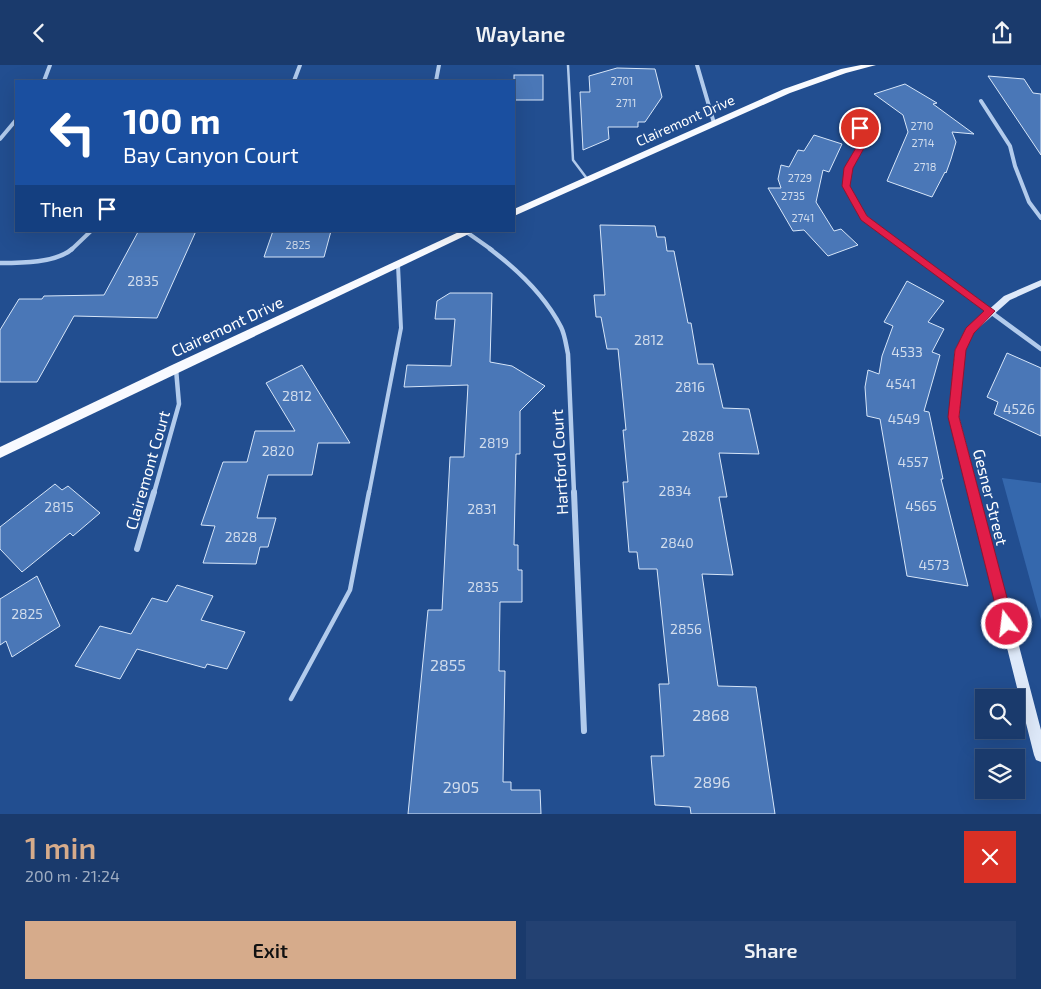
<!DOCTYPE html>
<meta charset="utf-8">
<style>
:root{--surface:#1a3a6c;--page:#234172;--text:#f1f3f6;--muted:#9fadc2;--line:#38547f;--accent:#d6ab8b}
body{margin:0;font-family:"Exo 2",sans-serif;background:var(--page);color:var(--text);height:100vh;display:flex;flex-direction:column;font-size:19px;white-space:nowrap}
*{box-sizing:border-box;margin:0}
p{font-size:16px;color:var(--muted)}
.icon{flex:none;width:28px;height:28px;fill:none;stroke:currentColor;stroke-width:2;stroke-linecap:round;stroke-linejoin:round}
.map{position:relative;height:749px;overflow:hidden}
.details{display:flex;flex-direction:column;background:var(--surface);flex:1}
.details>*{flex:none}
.banner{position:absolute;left:15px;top:15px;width:500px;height:152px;border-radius:0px;box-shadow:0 5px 20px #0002,0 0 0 1px var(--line);background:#1a4fa0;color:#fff;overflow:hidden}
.controls{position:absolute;left:975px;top:624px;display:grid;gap:10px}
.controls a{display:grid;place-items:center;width:50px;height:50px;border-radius:0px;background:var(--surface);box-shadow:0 5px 20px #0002,0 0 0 1px var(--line);font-size:25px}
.pin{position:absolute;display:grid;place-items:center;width:42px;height:42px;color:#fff;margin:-21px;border:2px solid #fff;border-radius:50%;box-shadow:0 1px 5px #0007}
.me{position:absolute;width:55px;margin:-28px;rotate:345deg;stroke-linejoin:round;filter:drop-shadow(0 0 4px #0008)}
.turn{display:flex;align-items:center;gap:18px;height:105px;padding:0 25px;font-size:22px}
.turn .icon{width:65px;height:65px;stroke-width:2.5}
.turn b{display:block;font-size:35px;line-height:42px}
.then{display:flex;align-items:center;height:48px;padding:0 25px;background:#0003;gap:10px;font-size:19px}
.round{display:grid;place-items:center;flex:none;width:52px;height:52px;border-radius:0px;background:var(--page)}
.summary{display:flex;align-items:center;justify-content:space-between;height:85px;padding:0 25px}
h1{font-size:30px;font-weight:600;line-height:38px;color:var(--accent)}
.primary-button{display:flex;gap:10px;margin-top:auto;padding:10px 25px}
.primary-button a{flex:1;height:58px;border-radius:0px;background:var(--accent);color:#111;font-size:20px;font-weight:600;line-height:58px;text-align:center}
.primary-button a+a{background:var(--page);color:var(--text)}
header{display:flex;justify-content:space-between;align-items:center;height:65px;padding:0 25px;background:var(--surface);font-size:22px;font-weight:600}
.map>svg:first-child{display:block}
.green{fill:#3568ad}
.building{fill:#4a77b7;stroke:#d7e6f9}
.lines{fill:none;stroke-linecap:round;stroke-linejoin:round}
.lane-far2{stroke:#b2cbec;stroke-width:2.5}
.lane-far1{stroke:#b2cbec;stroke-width:4}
.lane{stroke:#b2cbec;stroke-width:4.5}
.street-far2{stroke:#b2cbec;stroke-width:4}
.street-far1{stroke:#b2cbec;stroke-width:4.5}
.street{stroke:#b2cbec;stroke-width:6}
.secondary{fill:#dee9f9;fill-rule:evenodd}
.primary{fill:#f8faff;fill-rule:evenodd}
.route{fill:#e11d48;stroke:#92132f}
.labels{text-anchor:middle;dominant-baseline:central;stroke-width:4;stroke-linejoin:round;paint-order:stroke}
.far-number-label{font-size:11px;fill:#d2dded}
.far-street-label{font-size:14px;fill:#fff;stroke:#224e90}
.number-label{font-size:14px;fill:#d2dded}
.street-label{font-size:16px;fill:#fff;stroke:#224e90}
.near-number-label{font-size:16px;fill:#d2dded}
</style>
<header><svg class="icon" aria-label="back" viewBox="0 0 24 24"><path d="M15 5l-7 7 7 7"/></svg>Waylane<svg class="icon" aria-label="share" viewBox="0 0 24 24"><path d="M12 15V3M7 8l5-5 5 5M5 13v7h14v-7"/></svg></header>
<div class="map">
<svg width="1041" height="749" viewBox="0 0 1041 749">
<rect width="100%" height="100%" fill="#224e90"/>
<!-- green -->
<path class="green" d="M 1002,413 L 1041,418 L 1041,555 Z"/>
<!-- building -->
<g class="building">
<path d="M 617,3 L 655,4 L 662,32 L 645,57 L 638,57 L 638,62 L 608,62 L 609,74 L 583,85 L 580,27 L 590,27 L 589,11 Z"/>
<rect x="514" y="10" width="29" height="25"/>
<path d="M 988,11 L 1024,14 L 1033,28 L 1041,29 L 1041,90 Z"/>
<path d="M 905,19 L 937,38 L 933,39 L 974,69 L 952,67 L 956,77 L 951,94 L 946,108 L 945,107 L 932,132 L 887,116 L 908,67 L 903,50 L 874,29 Z"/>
<path d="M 814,70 L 842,79 L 829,107 L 823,105 L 816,137 L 834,166 L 841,164 L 858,180 L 828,191 L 804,165 L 793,166 L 768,123 L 781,123 L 778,114 L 781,100 L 789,102 L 798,85 L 804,86 Z"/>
<path d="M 600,160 L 655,161 L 657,172 L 665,172 L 667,186 L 674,186 L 688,258 L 691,258 L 698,299 L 713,299 L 723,343 L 749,344 L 759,389 L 719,388 L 727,432 L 719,432 L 733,510 L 702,509 L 718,621 L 756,622 L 775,749 L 691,749 L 690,742 L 655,740 L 651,691 L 664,691 L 659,619 L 669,619 L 657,504 L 639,504 L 637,487 L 629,487 L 623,417 L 628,417 L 623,365 L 626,365 L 618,284 L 607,284 L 601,252 L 596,252 L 594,230 L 605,230 Z"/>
<path d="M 146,166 L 196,166 L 157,253 L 74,251 L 37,317 L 0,317 L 0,265 L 19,234 L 42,234 L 44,231 L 104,230 L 138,167 Z"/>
<path d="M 273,166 L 331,166 L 324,192 L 264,192 Z"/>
<path d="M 907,216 L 944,236 L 928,257 L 944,264 L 932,287 L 940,290 L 924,346 L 929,347 L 943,414 L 941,414 L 968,521 L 907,511 L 880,354 L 867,351 L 865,322 L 868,305 L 879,309 L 882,291 L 893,261 L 884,257 Z"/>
<path d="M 450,228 L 492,228 L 490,297 L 512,301 L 545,321 L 520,346 L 520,389 L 516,389 L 514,480 L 518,480 L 518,505 L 522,505 L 522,537 L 500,537 L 499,606 L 505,606 L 503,717 L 511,717 L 511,725 L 540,725 L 541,749 L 408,749 L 428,545 L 442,545 L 450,392 L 464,392 L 468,320 L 404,322 L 407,300 L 451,301 L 455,254 L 435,254 L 437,236 Z"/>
<path d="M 1007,288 L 1041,303 L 1041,371 L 994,349 L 998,337 L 987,332 Z"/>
<path d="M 302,300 L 350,378 L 318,378 L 312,410 L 268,410 L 257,453 L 276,453 L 268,482 L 260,482 L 256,499 L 203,498 L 215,461 L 201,460 L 223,397 L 247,397 L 255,366 L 295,366 L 266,318 Z"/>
<path d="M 55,419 L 62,425 L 68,421 L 100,448 L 73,471 L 70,468 L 22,507 L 0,484 L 0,462 Z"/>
<path d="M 37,511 L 60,561 L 12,592 L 6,576 L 0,580 L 0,534 Z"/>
<path d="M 177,520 L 213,531 L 201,555 L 245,567 L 227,604 L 207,599 L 205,603 L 137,584 L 120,614 L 75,601 L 100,561 L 131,569 L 152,533 L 167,537 Z"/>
</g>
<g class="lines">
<!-- lane-far2 -->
<path class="lane-far2" d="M 568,0 L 573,95 L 588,115"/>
<!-- lane-far1 -->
<path class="lane-far1" d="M 369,428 L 401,263 L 398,200"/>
<!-- lane -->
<path class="lane" d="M 291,634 L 350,525 L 369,427"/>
<!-- street-far2 -->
<g class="street-far2">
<path d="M 697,0 L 714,58"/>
<path d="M 44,16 L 50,0"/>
<path d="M 294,16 L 300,0"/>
<path d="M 436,16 L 439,0"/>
<path d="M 981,36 L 1010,81 L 1015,101 L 1029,137 L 1041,153"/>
<path d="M 860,63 L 864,76 C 859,85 852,94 849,103 C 836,139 883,167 907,185"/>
<path d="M 0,74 L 16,55"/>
<path d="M 465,166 L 492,185"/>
<path d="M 71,185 L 91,166"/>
</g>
<!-- street-far1 -->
<g class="street-far1">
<path d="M 490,184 C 518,205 545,231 561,262 C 565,270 566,280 568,289 L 574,428"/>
<path d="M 905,184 L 1041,284"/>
<path d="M 0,198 C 21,198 56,198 72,184"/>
<path d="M 154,428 L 179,339 L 176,304"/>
</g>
<!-- street -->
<g class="street">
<path d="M 574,427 L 584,666"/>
<path d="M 137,484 L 154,427"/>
</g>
<!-- secondary -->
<path class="secondary" d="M 1041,215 L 1041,221 L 1010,235 L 973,268 L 965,285 L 959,352 L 1041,665 L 1041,697 L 1036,695 L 1034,690 L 949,352 L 955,285 L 967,264 L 1004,231 Z"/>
<!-- primary -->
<g class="primary">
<path d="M 861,0 L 876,0 L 846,8 L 790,28 L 514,151 L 514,144 L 784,24 L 841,4 Z"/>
<path d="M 461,166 L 475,166 L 0,393 L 0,382 L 172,300 Z"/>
</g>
</g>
<!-- route -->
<path class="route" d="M 860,60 L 864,63 L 868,76 L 853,103 L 850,121 L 867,151 L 995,246 L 974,268 L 966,285 L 959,352 L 1014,559 L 1012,563 L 1007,565 L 1002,563 L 1000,559 L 948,352 L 955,285 L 966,263 L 984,246 L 861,155 L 842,121 L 844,103 L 860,76 L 856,63 Z"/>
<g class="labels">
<!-- far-number labels -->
<g class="far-number-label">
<text x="622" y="15">2701</text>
<text x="626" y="37">2711</text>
<text x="922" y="60">2710</text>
<text x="923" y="77">2714</text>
<text x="925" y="101">2718</text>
<text x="800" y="112">2729</text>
<text x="793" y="130">2735</text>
<text x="803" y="152">2741</text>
<text x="298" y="179">2825</text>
</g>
<!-- far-street labels -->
<g class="far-street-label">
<text transform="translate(685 55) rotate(-24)">Clairemont Drive</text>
</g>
<!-- number labels -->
<g class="number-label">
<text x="143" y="215">2835</text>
<text x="649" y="274">2812</text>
<text x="907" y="286">4533</text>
<text x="901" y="318">4541</text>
<text x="690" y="321">2816</text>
<text x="297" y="330">2812</text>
<text x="1019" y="343">4526</text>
<text x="904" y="353">4549</text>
<text x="698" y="370">2828</text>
<text x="494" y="377">2819</text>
<text x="278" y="385">2820</text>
<text x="913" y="396">4557</text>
<text x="675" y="425">2834</text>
<text x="921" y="440">4565</text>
<text x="59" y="441">2815</text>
<text x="482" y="443">2831</text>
<text x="241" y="471">2828</text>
<text x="677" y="477">2840</text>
<text x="934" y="499">4573</text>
<text x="483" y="521">2835</text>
<text x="27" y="548">2825</text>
<text x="686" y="563">2856</text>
</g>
<!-- street labels -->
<g class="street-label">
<text transform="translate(227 261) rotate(-25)">Clairemont Drive</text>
<text transform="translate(559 397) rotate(-93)">Hartford Court</text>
<text transform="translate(147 405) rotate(-74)">Clairemont Court</text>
<text transform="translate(991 432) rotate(76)">Gesner Street</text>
</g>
<!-- near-number labels -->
<g class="near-number-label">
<text x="448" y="599">2855</text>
<text x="711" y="649">2868</text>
<text x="712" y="716">2896</text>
<text x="461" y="721">2905</text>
</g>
</g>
</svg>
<div class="controls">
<a><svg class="icon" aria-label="search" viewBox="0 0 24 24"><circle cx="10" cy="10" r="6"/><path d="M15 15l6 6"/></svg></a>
<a><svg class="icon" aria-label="layers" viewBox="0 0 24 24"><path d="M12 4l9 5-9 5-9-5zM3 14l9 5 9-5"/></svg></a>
</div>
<div class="pin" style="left:860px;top:63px;background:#d93025"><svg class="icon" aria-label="arrive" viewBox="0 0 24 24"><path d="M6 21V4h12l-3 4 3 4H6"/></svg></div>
<svg class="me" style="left:1007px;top:559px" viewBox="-20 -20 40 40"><circle r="17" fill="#e11d48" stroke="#fff" stroke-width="3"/><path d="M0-11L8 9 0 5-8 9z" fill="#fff"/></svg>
<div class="banner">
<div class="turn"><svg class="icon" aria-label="left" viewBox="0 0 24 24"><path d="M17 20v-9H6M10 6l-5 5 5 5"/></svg><div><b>100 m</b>Bay Canyon Court</div></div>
<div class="then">Then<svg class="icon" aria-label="arrive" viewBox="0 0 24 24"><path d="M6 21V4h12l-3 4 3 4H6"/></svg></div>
</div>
</div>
<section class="details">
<div class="summary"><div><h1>1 min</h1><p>200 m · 21:24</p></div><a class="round" style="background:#d93025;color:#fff"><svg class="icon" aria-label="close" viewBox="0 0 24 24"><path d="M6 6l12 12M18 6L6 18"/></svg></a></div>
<div class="primary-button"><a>Exit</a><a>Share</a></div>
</section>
